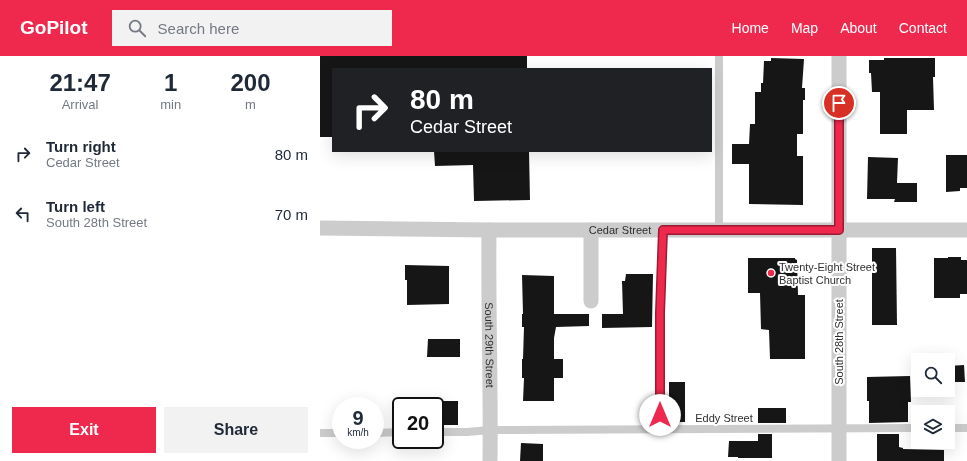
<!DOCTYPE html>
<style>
:root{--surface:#fff;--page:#f2f2f3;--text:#1f2937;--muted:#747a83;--accent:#ef294d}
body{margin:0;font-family:Arial,sans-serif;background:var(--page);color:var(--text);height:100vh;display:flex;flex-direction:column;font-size:15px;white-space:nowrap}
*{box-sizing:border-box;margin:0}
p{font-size:13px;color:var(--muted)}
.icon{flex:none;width:22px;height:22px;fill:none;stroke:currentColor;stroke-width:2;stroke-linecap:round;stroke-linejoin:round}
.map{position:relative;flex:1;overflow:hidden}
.sheet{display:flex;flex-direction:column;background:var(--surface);width:320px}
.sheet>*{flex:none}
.hud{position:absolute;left:12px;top:12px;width:380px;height:84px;border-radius:0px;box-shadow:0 4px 16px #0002;background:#202124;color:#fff;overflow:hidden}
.controls{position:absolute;left:591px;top:297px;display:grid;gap:8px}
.controls a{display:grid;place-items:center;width:44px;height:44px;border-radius:0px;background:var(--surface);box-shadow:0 4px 16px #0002;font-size:20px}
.speed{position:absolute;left:12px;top:341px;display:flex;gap:8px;font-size:20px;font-weight:700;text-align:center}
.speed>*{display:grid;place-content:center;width:52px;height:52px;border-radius:50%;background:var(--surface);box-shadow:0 4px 16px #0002;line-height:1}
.speed small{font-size:10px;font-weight:400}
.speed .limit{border:2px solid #111;border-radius:6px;background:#fff;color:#111}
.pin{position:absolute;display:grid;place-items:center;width:34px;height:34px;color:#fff;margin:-17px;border:2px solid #fff;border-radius:50%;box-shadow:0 1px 4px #0007}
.me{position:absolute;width:44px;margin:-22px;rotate:0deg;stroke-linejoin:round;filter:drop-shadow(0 0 3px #0008)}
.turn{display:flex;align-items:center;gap:14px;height:84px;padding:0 12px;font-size:18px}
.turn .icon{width:52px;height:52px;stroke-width:2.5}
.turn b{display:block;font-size:28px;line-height:34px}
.eta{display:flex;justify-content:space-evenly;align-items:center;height:68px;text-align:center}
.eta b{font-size:24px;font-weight:700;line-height:28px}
.button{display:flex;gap:8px;margin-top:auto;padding:8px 12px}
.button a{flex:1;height:46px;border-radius:0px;background:var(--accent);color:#fff;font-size:16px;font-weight:700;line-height:46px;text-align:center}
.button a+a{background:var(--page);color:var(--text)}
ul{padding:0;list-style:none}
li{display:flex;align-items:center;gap:12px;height:60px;padding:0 12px}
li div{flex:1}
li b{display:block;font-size:15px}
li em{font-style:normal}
header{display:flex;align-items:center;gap:24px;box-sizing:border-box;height:56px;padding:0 20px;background:var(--accent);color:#fff}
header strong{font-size:19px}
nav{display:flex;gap:22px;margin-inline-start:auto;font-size:14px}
.search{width:280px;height:36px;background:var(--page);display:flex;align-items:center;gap:10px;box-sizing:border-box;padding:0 14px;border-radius:0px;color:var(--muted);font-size:15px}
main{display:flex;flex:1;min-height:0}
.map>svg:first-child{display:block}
.building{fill:#161616}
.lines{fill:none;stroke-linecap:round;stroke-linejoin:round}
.service{stroke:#ccc;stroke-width:8}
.minor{stroke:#ccc;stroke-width:15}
.route-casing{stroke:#9b1b32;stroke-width:10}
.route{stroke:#ef294d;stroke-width:7}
.poi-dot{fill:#ef294d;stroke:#fff;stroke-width:1.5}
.labels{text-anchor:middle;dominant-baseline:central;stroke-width:4;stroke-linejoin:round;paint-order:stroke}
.street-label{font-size:11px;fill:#2f2f2f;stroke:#fff}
.poi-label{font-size:11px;fill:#2f2f2f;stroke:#fff;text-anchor:start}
</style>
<header>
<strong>GoPilot</strong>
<div class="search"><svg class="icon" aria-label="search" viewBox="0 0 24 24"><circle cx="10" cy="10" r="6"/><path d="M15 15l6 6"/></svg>Search here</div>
<nav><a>Home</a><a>Map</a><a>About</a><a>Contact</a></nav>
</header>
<main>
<section class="sheet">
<div class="eta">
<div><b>21:47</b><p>Arrival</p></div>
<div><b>1</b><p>min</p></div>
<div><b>200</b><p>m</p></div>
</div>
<ul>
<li><svg class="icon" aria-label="right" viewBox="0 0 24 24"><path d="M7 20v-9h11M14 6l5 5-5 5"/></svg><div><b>Turn right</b><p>Cedar Street</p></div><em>80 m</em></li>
<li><svg class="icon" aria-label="left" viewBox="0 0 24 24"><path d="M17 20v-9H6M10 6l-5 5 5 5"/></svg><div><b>Turn left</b><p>South 28th Street</p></div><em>70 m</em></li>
</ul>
<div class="button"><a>Exit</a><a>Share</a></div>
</section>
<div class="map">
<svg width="647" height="405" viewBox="0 0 647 405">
<rect width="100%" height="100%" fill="#fff"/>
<!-- building -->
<g class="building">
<path d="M 0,0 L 207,0 L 207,13 L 13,13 L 13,81 L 0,81 Z"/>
<path d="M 451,2 L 484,3 L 482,32 L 485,32 L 485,44 L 483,44 L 483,78 L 477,78 L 477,100 L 483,100 L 483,149 L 429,148 L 429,108 L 412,108 L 412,88 L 429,88 L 430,68 L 435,68 L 435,36 L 441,36 L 441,27 L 443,27 L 444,5 L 451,5 Z"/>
<path d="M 564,2 L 615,2 L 615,21 L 613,21 L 614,54 L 587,54 L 587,78 L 560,78 L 560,36 L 552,36 L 551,17 L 549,17 L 549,4 L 564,4 Z"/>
<path d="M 114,95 L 209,95 L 210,144 L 154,145 L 153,109 L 115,110 Z"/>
<path d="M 626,99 L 647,99 L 647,132 L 640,132 L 640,135 L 626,136 Z"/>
<path d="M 548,101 L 578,102 L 577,127 L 597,127 L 597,146 L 574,146 L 575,143 L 547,143 Z"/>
<path d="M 552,192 L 576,192 L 577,269 L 552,269 Z"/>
<path d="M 628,201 L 641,201 L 641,204 L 647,204 L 647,238 L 640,238 L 640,242 L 614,242 L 614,202 L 628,202 Z"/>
<path d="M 428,202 L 475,202 L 475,203 L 477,204 L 478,239 L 485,239 L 485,303 L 450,303 L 449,274 L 441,273 L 440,237 L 428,237 Z"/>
<path d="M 85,209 L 129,210 L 129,248 L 87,249 L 87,224 L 85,224 Z"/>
<path d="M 306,218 L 333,218 L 332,271 L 282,272 L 282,258 L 303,258 L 302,225 L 305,225 Z"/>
<path d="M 202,219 L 234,220 L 234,258 L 269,258 L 269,270 L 236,271 L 234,282 L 234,303 L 243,303 L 243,322 L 234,322 L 234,345 L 203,345 L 204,322 L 202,322 L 202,303 L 203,303 L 204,271 L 202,271 L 202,258 L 203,258 Z"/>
<path d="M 108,283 L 140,283 L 140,301 L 107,301 Z"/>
<path d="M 644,309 L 645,326 L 628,326 L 628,310 Z"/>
<path d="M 590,320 L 591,346 L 588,346 L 588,366 L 549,367 L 549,345 L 547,345 L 547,321 Z"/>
<rect x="349" y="326" width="16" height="40"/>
<rect x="115" y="345" width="23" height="24"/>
<rect x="438" y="352" width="28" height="15"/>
<path d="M 438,378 L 452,378 L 452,402 L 418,402 L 418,401 L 408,401 L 409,385 L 438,385 Z"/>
<path d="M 557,378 L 579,378 L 579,391 L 583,392 L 583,393 L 624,394 L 624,405 L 557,405 Z"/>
<path d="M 201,387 L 223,388 L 223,405 L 200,405 Z"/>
</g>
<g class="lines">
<!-- service -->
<g class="service">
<path d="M 399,174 L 399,0"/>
<path d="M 628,372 L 647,372"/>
<path d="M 340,374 L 340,257 L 343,174"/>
<path d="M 115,376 L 147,376 L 170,374 L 598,372"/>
<path d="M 0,377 L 21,377"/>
<path d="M 55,377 L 81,376"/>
</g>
<!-- minor -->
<g class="minor">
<path d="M 519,0 L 519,405"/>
<path id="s1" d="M 0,172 L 169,174 L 647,174"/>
<path id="s2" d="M 169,174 C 168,251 171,328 170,405"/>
<path d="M 271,174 L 271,245"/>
</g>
</g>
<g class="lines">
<defs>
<path id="route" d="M 340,359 L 340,257 L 343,174 L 519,174 L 519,47"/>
</defs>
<!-- route casing -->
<use href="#route" class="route-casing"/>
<!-- route -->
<use href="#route" class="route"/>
</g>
<!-- markers -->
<circle class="poi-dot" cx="451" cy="217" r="4"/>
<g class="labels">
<!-- street labels -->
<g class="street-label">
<text stroke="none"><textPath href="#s1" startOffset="300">Cedar Street</textPath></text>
<text transform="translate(519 286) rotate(-90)">South 28th Street</text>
<text stroke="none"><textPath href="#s2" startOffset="115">South 29th Street</textPath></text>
<text x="404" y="362">Eddy Street</text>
</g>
<!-- poi labels -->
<g class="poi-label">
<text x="459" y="211">Twenty-Eight Street<tspan x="459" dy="13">Baptist Church</tspan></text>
</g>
</g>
</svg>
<div class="controls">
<a><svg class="icon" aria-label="search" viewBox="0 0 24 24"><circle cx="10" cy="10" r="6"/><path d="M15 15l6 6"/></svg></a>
<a><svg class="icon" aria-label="layers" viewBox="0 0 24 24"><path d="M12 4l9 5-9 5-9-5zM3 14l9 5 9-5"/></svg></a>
</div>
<div class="speed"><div>9<small>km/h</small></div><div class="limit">20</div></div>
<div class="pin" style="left:519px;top:47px;background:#d93025"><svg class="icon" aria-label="arrive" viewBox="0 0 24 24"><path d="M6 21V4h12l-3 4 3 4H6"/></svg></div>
<svg class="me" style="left:340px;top:359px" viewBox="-20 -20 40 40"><circle r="19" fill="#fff"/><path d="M0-13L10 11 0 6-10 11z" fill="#ef294d"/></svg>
<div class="hud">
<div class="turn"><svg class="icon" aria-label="right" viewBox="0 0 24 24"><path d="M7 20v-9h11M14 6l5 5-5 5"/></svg><div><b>80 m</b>Cedar Street</div></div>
</div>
</div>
</main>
